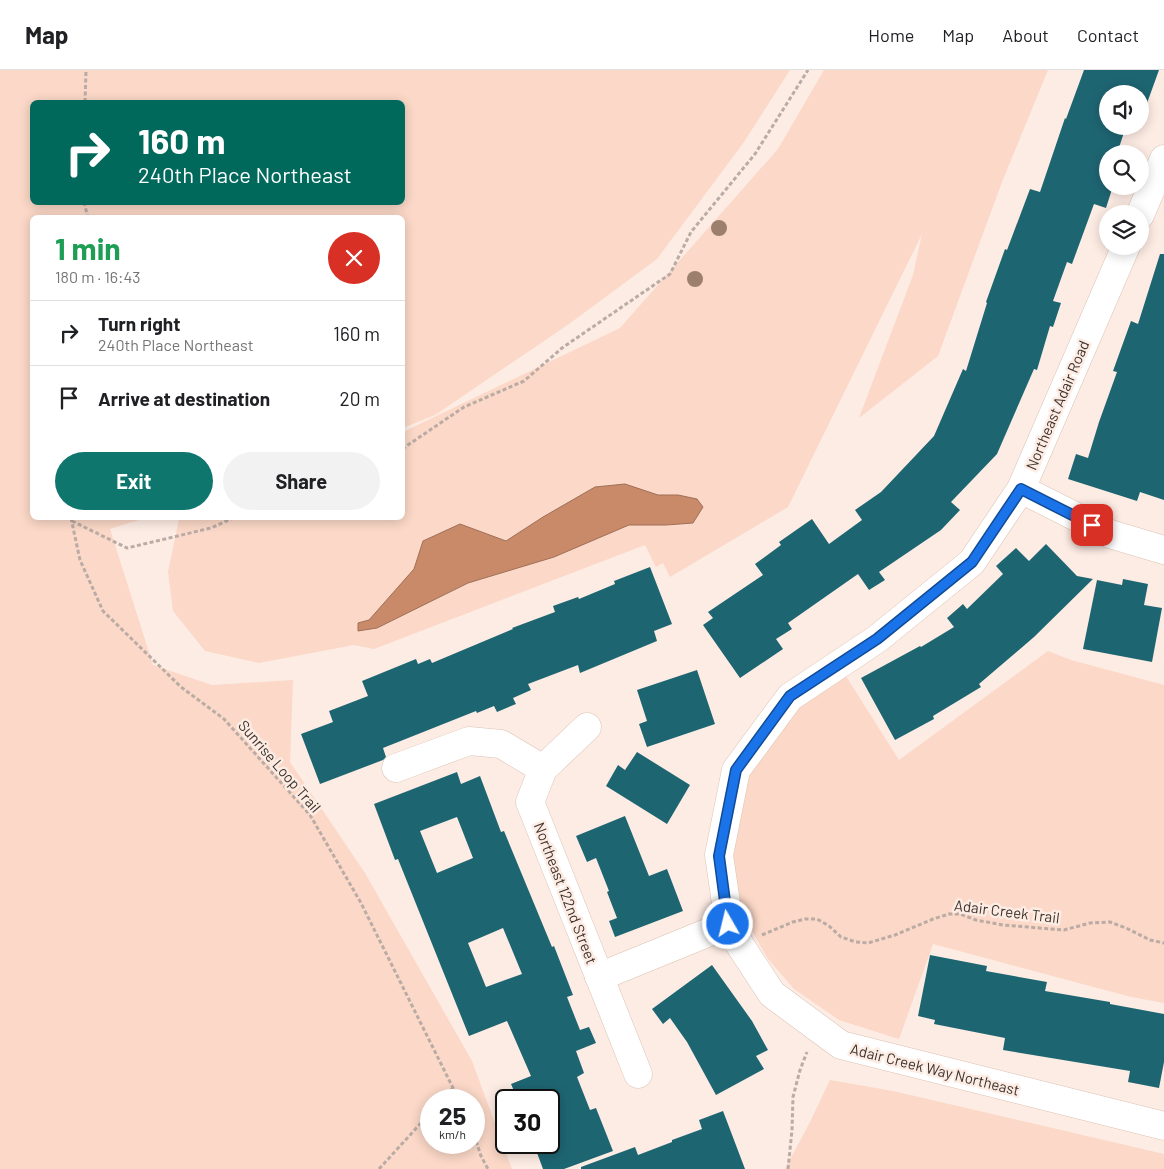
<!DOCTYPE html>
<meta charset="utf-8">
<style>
:root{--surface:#fff;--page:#f2f2f2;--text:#202124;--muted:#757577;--line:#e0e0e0;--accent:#0f766e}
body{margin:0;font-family:Barlow,sans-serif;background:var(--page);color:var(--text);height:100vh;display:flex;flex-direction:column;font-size:19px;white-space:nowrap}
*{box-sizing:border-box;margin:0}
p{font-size:16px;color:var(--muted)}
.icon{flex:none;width:28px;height:28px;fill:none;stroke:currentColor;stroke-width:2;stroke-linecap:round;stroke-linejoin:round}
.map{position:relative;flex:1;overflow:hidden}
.details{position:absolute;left:30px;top:145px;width:375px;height:305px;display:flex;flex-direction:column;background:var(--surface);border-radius:8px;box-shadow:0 2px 12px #0003}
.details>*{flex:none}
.banner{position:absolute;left:30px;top:30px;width:375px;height:105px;border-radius:8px;box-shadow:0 2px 12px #0003;background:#00695c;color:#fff;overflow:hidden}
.fabs{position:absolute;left:1099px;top:15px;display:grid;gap:10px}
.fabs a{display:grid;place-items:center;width:50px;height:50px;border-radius:50%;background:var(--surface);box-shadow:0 2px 12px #0003;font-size:25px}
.speed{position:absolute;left:420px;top:1019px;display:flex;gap:10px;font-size:25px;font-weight:700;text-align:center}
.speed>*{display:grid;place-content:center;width:65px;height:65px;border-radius:50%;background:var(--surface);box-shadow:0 2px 12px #0003;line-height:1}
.speed small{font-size:12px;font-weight:400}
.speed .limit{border:2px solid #111;border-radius:8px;background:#fff;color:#111}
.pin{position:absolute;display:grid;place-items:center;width:42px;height:42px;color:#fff;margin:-21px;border-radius:10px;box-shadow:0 2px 8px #0006}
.me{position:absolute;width:55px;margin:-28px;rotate:352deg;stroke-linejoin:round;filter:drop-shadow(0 0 4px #0008)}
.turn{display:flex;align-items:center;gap:18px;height:105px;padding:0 25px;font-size:22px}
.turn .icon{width:65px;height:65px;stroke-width:2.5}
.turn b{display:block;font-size:35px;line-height:42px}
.round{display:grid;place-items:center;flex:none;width:52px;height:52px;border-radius:26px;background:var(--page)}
.overview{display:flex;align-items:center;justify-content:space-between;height:85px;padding:0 25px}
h1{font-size:30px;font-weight:700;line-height:38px;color:#1e9e55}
.primary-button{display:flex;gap:10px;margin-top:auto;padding:10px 25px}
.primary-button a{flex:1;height:58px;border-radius:30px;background:var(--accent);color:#fff;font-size:20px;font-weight:700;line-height:58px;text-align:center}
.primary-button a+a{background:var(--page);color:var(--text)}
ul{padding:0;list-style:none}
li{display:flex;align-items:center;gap:15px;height:65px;padding:0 25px;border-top:1px solid var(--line)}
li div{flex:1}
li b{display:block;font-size:19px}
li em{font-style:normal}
header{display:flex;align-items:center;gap:30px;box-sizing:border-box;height:70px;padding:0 25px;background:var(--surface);border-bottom:1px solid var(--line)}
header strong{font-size:24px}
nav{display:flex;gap:28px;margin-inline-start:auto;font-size:18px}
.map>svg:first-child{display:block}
.green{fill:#fbd8c7;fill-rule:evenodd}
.water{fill:#c98a6a;stroke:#9f7058}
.building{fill:#1e6572;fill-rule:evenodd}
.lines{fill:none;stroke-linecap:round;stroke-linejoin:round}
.minor-casing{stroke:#dbc2b4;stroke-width:29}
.path{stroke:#baaba4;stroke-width:3;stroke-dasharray:4 2.5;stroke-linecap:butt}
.minor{stroke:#fff;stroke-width:28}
.tree{fill:#9d7f6d}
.route-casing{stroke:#114b97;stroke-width:12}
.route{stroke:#1a73e8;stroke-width:9}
.labels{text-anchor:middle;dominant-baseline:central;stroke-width:5;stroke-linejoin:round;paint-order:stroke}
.street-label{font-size:15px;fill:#3d332d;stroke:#fdece4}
</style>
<header>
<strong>Map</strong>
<nav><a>Home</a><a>Map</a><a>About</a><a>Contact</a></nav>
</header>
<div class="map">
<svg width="1164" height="1099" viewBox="0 0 1164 1099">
<rect width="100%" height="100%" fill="#fdece4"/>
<!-- green -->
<g class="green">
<path d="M 0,0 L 790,0 L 744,72 L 657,189 L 569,254 L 435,345 L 403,358 L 402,148 L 32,148 L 32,448 L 145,448 L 110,459 L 153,595 L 212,615 L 293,610 L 290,692 L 365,803 L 472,991 L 512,1099 L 0,1099 ZM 402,32 L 402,132 L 32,132 L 32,32 ZM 431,1030 L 474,1030 L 474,1072 L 431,1072 Z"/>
<path d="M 824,0 L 1048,0 L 1002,112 L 938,286 L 859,348 L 913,205 L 922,164 L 788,437 L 670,507 L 663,493 L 656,497 L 645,475 L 374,579 L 354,575 L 259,593 L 205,581 L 173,541 L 168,502 L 179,449 L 183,448 L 402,448 L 403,362 L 620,258 L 778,79 Z"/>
<path d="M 1048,581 L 1071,590 L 1164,615 L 1164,933 L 1131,927 L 933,874 L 899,969 L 839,950 L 794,919 L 768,889 L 756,868 L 742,842 L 735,813 L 732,772 L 753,689 L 797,636 L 844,603 L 899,690 Z"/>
<path d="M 830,1010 L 893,1021 L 1164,1084 L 1164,1099 L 785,1099 L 810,1052 Z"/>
</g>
<!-- water -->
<path class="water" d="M 625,414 L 658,425 L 678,425 L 697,429 L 703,437 L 693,453 L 666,455 L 629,455 L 554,487 L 468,513 L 377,558 L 358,561 L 358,553 L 369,550 L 414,499 L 423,471 L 460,454 L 506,471 L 543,447 L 595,417 Z"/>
<!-- building -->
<g class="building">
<path d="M 1084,0 L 1159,0 L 1142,47 L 1140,47 L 1140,24 L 1108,24 L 1108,56 L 1126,56 L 1117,84 L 1108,84 L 1108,111 L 1106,116 L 1113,116 L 1106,138 L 1094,134 L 1072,194 L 1067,192 L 1053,231 L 1061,233 L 1053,257 L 1050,256 L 1037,300 L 1034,299 L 997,384 L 951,432 L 960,440 L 941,460 L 879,502 L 885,510 L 869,520 L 858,504 L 788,553 L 792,559 L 776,569 L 783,579 L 740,608 L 703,555 L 713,548 L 708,542 L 763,505 L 755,494 L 781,475 L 779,472 L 812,449 L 829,474 L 862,450 L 855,440 L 881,422 L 934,366 L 963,299 L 966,301 L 987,233 L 986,232 L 1005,179 L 1007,180 L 1030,119 L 1040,122 L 1065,48 L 1066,49 Z"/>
<path d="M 1160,184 L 1164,184 L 1164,430 L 1140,422 L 1137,431 L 1068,409 L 1076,384 L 1088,388 L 1099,352 L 1117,302 L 1113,301 L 1131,251 L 1138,254 Z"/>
<path d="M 1046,474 L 1077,506 L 1093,509 L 1034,567 L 979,614 L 981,617 L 933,646 L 934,649 L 895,670 L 861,608 L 920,576 L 921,577 L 954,557 L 947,548 L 963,534 L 967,539 L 1003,504 L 996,496 L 1016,478 L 1029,491 Z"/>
<path d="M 650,497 L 672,554 L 654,561 L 657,571 L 580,603 L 578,595 L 528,614 L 531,620 L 513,628 L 516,634 L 497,642 L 494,636 L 477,643 L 476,641 L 383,678 L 386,687 L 383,690 L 320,714 L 301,664 L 333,652 L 329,641 L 368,626 L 362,611 L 416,589 L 418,594 L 430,589 L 432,593 L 513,559 L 512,558 L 555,542 L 553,536 L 578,527 L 579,529 L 615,514 L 614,511 Z"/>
<path d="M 1123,509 L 1148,514 L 1144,535 L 1162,538 L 1152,592 L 1083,579 L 1097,510 L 1122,515 Z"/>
<path d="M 697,600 L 715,654 L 647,677 L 639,654 L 647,651 L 637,620 Z"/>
<path d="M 637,682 L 690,715 L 667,754 L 606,716 L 618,695 L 625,700 Z"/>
<path d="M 457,702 L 461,714 L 480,706 L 501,762 L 504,761 L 552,877 L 554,876 L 573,925 L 567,927 L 580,960 L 589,957 L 596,973 L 576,981 L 584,1003 L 577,1007 L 590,1040 L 596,1038 L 613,1081 L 564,1099 L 543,1099 L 533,1072 L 549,1072 L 549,1030 L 518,1030 L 511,1014 L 531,1006 L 507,951 L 469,966 L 398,789 L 395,790 L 374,734 ZM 457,747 L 473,788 L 437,803 L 420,761 ZM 503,858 L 522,904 L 486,917 L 468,873 Z"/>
<path d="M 625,746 L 649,806 L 667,799 L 683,841 L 615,867 L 609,851 L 617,848 L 607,822 L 609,821 L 596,788 L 587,792 L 576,766 Z"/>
<path d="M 930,885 L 987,896 L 986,901 L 1047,912 L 1045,921 L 1110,932 L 1110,934 L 1164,944 L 1164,992 L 1159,1018 L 1128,1012 L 1130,1001 L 1003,980 L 1005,968 L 934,954 L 935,950 L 918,946 Z"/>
<path d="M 712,895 L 752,951 L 768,980 L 756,986 L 764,999 L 716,1025 L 687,972 L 670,948 L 663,954 L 652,939 Z"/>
<path d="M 723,1041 L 745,1099 L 581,1099 L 581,1097 L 635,1077 L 638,1085 L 672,1072 L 672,1070 L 702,1059 L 699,1050 Z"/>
</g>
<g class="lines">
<defs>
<g id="minor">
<path d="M 1140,145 L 1164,89"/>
<path d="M 1126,176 L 1021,419 L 972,492 L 877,569 L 790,627 L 736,700 L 719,785 L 729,854 L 740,875 L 772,924 L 841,975 L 1164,1056"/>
<path d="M 1021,419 L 1110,464 L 1164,480"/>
<path d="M 587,657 L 543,699 L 530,732 L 638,1004"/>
<path d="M 396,698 L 469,671 L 501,674 L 543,699"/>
<path d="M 599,907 L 729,854"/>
</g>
</defs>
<!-- minor casing -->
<use href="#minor" class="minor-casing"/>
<!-- path -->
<g class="path">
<path d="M 85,32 L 86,0"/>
<path d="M 84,132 L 88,148"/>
<path d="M 402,379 L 464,337 L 524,311 L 562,278 L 670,204 L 691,162 L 755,84 L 808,0"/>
<path d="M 71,448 L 80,490 L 103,541 L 181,617 L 224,649 L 310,745 L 361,833 L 459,1030"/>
<path d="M 72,451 L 127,478 L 211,458 L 233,448"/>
<path d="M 762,865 L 793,852 L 805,849 L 817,849 L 829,856 L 841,867 L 856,872 L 868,873 L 895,865 L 933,849 L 949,844 L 960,844 L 976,850 L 1003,855 L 1064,860 L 1090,853 L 1110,852 L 1126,858 L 1150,870 L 1164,873"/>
<path d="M 442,1030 L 453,1018"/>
<path d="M 474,1065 L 481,1086 L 488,1099"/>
<path d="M 379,1099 L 431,1042"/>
<path d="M 788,1099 L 792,1060 L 793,1027 L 800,1000 L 807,982"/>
</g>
<!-- minor -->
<use href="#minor" class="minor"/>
</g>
<!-- trees -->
<g class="tree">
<circle cx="719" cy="158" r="8"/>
<circle cx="695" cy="209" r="8"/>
</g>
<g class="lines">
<defs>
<path id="route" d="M 728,854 L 719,786 L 736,700 L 790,626 L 877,569 L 972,492 L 1021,419 L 1092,455"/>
</defs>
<!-- route casing -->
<use href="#route" class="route-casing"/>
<!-- route -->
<use href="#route" class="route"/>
</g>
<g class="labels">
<!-- street labels -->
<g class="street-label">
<text transform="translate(1057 335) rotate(-67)">Northeast Adair Road</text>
<text transform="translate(280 696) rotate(49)">Sunrise Loop Trail</text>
<text transform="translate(566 823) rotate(69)">Northeast 122nd Street</text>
<text transform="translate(1007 841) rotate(7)">Adair Creek Trail</text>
<text transform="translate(935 999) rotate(14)">Adair Creek Way Northeast</text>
</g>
</g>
</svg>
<div class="fabs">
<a><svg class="icon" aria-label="sound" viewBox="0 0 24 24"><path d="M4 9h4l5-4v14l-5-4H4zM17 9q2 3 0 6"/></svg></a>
<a><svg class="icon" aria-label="search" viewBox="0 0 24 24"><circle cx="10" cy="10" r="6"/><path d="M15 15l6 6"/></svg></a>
<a><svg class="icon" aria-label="layers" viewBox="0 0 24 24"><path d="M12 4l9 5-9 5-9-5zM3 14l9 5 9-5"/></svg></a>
</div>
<div class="speed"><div>25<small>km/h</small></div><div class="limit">30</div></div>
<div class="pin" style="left:1092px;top:455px;background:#d93025"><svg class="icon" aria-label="arrive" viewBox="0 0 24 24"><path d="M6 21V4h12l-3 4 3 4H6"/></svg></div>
<svg class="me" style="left:728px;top:854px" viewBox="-20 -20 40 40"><circle r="17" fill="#1a73e8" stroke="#fff" stroke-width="3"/><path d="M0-11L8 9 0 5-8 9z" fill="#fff"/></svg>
<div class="banner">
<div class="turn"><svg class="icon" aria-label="right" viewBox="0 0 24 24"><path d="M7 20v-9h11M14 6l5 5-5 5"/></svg><div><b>160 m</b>240th Place Northeast</div></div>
</div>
<section class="details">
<div class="overview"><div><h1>1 min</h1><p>180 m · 16:43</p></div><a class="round" style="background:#d93025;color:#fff"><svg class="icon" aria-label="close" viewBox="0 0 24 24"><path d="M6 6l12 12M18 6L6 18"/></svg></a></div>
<ul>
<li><svg class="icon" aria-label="right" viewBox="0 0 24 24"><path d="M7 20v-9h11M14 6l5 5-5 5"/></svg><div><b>Turn right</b><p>240th Place Northeast</p></div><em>160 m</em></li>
<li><svg class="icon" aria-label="arrive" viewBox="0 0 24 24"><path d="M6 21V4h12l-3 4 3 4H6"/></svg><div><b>Arrive at destination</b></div><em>20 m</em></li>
</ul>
<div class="primary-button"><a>Exit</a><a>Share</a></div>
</section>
</div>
